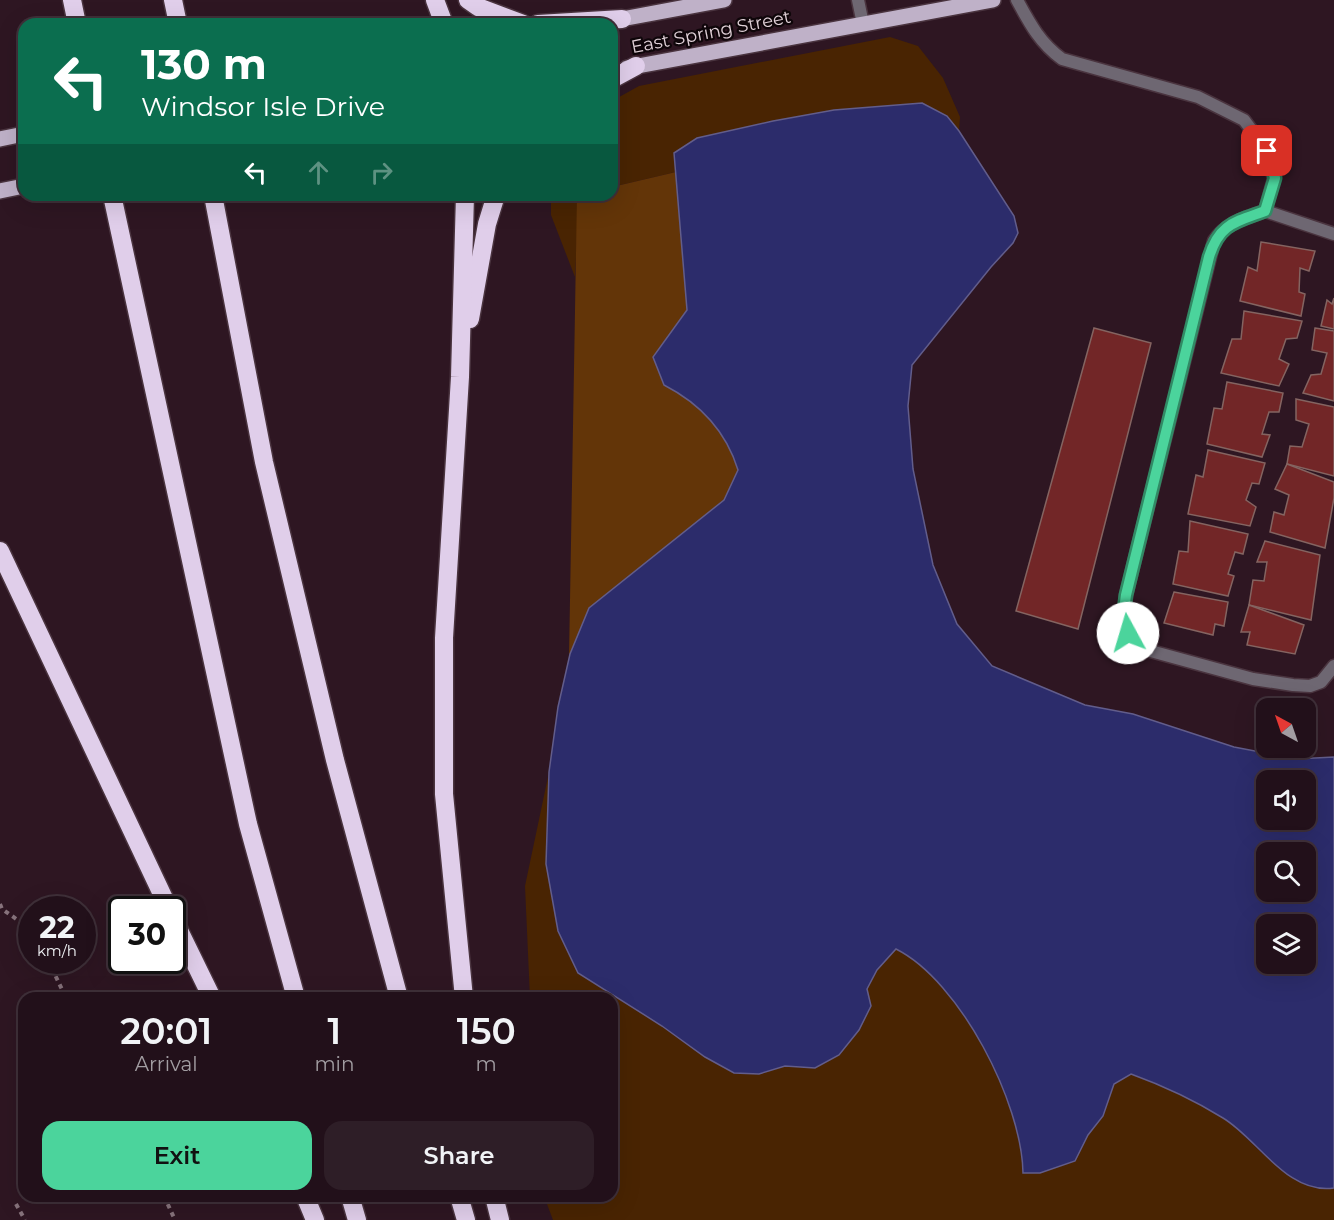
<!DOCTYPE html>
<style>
:root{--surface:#22101a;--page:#2e1e27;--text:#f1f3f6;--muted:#a29da2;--line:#3f3039;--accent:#4bd49c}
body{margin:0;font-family:Montserrat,sans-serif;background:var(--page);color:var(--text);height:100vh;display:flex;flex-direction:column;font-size:22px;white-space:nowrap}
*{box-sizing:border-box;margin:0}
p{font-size:20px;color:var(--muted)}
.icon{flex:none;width:33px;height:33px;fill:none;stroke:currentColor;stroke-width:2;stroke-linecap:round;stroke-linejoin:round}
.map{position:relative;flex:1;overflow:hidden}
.sheet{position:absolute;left:18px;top:992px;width:600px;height:210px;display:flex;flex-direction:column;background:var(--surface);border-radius:18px;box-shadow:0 6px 24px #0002,0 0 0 2px var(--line)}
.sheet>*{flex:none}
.top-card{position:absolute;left:18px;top:18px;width:600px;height:183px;border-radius:18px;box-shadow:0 6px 24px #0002,0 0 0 2px var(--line);background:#0b6e4f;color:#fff;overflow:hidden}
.needle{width:39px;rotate:320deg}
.controls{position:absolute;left:1256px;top:698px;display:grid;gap:12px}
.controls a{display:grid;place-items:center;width:60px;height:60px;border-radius:12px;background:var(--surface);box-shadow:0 6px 24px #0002,0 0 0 2px var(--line);font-size:30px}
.speed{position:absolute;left:18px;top:896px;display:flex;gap:12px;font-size:30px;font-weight:700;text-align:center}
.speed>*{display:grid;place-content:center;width:78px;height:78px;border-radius:50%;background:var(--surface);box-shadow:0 6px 24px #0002,0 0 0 2px var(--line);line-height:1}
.speed small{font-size:15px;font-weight:400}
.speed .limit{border:3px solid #111;border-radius:9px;background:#fff;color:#111}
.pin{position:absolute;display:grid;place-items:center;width:51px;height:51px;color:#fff;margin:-26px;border-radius:12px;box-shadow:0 3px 9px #0006}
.me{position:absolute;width:66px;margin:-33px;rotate:354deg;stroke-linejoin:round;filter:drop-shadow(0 0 4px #0008)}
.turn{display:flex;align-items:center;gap:21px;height:126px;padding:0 24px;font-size:27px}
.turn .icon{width:78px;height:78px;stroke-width:2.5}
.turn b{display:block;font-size:42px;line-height:51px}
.lanes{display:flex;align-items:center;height:57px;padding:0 24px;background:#0003;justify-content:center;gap:30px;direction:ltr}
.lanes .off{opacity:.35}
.eta{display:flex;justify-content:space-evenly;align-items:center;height:102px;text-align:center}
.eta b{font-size:36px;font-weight:600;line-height:42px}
.action{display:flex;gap:12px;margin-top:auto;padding:12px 24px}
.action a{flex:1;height:69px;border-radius:18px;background:var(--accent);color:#111;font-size:24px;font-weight:600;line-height:69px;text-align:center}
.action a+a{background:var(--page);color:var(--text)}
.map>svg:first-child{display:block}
.green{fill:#492402}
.forest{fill:#633508}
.water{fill:#2c2c6b;stroke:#625d8b;stroke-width:1.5;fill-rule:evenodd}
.building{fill:#722627;stroke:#846461;stroke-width:1.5}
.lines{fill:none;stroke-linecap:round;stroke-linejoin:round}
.minor-casing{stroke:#4a343f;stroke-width:15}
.primary-casing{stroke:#4a343f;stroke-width:18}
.motorway-casing{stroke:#4a343f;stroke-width:21}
.path{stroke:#87737c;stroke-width:4;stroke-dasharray:4.5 4.5;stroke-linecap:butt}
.minor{stroke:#6e6772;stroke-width:12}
.primary{stroke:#bfb1c8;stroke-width:15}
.motorway{stroke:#e0ceea;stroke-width:18}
.route-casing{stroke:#318a65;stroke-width:15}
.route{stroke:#4bd49c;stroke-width:10}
.labels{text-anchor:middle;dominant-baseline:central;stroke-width:4.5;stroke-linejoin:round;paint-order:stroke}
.street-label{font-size:18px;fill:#e0d0d7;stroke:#0f060a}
</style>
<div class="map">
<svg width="1334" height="1220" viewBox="0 0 1334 1220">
<rect width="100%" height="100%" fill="#2e1622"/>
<!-- green -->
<g class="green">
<path d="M 890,37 L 918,46 L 943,78 L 960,117 L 959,131 L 947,116 L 922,103 L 834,110 L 773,121 L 674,153 L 676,172 L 612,187 L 612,101 L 639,86 Z"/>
<path d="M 551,195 L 579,195 L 575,277 L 551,215 Z"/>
<path d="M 549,772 L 546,864 L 578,973 L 662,1026 L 705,1057 L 734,1073 L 760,1074 L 785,1066 L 815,1068 L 839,1055 L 867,989 L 877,970 L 896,949 C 961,982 1021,1102 1023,1173 L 1075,1161 L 1088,1135 L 1103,1116 L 1114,1084 L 1131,1074 L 1187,1097 L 1226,1119 L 1264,1155 L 1325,1189 L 1334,1188 L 1334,1220 L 553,1220 L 544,1196 L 612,1196 L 612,998 L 530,998 L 525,886 Z"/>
</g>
<!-- forest -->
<path class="forest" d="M 676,172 L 687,310 L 653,357 L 664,385 C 702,404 725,430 738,470 L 724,500 L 589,608 L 569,658 L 577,195 L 612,195 L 612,187 Z"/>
<!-- water -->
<path class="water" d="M 922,103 L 947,116 L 959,131 L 1014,216 L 1018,233 L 1013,243 L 991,267 L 912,365 L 908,406 L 913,469 L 933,565 L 957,624 L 992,666 L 1085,705 L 1133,714 L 1234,747 L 1296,759 L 1334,757 L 1334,1188 C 1287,1195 1258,1139 1223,1118 C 1194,1100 1164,1086 1131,1074 L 1114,1084 L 1103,1116 L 1088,1135 L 1075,1161 L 1040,1173 L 1023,1173 C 1022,1103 960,981 896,949 L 877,970 L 867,989 L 871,1006 L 859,1030 L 839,1055 L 815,1068 L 785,1066 L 759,1074 L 734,1073 L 705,1057 L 662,1026 L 578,973 L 558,931 L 546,864 L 549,772 L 558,707 L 570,654 L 589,608 L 724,500 L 738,470 C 726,431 701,404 664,385 L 653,357 L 687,310 L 674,153 L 697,138 L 773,121 L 834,110 ZM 1266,780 L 1305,780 L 1305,819 L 1266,819 ZM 1266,852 L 1305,852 L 1305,891 L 1266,891 ZM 1266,924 L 1305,924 L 1305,963 L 1266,963 Z"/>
<!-- building -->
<g class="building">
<path d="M 1261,242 L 1315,251 L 1309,271 L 1300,268 L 1299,292 L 1305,294 L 1301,316 L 1240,301 L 1248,267 L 1257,271 Z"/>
<path d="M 1334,298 L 1334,329 L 1321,326 L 1327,300 L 1332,304 Z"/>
<path d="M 1244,311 L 1302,321 L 1297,338 L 1286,339 L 1279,359 L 1289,364 L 1279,386 L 1221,373 L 1232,339 L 1241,339 Z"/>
<path d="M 1094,328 L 1151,343 L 1078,629 L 1016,611 Z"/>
<path d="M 1315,328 L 1334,331 L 1334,401 L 1303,393 L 1311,375 L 1321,374 L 1327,353 L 1312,350 Z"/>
<path d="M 1227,382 L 1283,393 L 1279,412 L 1269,412 L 1262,434 L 1270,435 L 1262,457 L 1207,444 L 1214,408 L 1222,409 Z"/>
<path d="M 1296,399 L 1334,407 L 1334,476 L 1287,464 L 1290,446 L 1302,447 L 1309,424 L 1296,420 Z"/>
<path d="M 1208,450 L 1265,463 L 1259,484 L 1252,483 L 1246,500 L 1256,507 L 1250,526 L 1188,514 L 1196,475 L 1203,477 Z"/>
<path d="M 1287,464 L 1334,482 L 1334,498 L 1325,548 L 1270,532 L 1274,512 L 1284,515 L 1289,495 L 1275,489 Z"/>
<path d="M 1190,521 L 1248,534 L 1243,554 L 1235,552 L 1228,574 L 1234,576 L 1228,596 L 1173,584 L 1179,551 L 1188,552 Z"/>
<path d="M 1265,541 L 1320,555 L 1311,620 L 1249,605 L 1253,580 L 1264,581 L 1267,562 L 1257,562 Z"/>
<path d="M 1174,592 L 1228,602 L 1224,626 L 1215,624 L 1213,635 L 1164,623 Z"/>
<path d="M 1249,605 L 1304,625 L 1295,654 L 1247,645 L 1250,632 L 1241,632 Z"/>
</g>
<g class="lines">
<defs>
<g id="minor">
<path d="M 858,0 L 863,24"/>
<path d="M 1017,0 C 1030,24 1040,43 1062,59 L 1198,97 L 1244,120 L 1267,151 L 1274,179 L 1265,211 L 1334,234"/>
<path d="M 1265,211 C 1244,218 1226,223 1214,241 L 1126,595 C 1123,619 1124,636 1147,650 L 1253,679 L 1293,685 L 1310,686 L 1321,682 L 1334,666"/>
</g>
<g id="primary">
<path d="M 611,21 L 724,0"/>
<path d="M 627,68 L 993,0"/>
<path d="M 0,139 L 24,134"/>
<path d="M 0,191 L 24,186"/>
</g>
<g id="motorway">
<path d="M 72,0 L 77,24"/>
<path d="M 173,0 L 178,24"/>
<path d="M 435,0 L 444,24"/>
<path d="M 468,0 L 478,7 L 523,24"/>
<path d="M 538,24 L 622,19"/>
<path d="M 612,79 L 636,66"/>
<path d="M 112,195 L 248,824 L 296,998"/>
<path d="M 213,195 L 264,462 L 335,760 L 399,998"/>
<path d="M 470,319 L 487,224 L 496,195"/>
<path d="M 0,551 L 169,909"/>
<path d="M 172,916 L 212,998"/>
<path d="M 464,998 L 444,794 L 444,638 L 460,377 L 465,195"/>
<path d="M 305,1196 L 315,1220"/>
<path d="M 350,1196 L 357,1220"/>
<path d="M 459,1196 L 466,1220"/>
<path d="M 494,1196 L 500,1220"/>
</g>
</defs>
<!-- minor casing -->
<use href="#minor" class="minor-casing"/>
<!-- primary casing -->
<use href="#primary" class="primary-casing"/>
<!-- motorway casing -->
<use href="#motorway" class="motorway-casing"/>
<!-- path -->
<g class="path">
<path d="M 0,904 L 2,909 L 32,930"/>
<path d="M 48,960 L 66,998"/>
<path d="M 164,1196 L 175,1220"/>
<path d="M 16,1204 L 25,1220"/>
</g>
<!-- minor -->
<use href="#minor" class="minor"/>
<!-- primary -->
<use href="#primary" class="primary"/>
<!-- motorway -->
<use href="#motorway" class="motorway"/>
</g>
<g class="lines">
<defs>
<path id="route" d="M 1128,633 L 1123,618 L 1126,595 L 1209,257 C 1219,224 1235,222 1265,211 L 1275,178 L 1267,151"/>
</defs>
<!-- route casing -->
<use href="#route" class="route-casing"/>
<!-- route -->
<use href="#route" class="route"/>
</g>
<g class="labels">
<!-- street labels -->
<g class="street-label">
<text transform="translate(711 32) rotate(-11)">East Spring Street</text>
</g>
</g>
</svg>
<div class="controls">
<a><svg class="needle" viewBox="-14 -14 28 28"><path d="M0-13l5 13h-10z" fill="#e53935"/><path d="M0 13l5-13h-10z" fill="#a29da2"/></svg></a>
<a><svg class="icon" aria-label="sound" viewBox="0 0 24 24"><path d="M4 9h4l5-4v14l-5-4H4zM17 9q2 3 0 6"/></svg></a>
<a><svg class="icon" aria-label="search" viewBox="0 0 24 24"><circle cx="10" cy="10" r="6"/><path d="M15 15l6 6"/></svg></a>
<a><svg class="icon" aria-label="layers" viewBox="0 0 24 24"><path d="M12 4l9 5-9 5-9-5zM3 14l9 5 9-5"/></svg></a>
</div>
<div class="speed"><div>22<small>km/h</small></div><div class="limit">30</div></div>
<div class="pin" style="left:1267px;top:151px;background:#d93025"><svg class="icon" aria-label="arrive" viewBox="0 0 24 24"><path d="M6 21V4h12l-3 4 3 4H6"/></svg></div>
<svg class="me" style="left:1128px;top:633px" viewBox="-20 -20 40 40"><circle r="19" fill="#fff"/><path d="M0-13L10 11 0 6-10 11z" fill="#4bd49c"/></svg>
<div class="top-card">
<div class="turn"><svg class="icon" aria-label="left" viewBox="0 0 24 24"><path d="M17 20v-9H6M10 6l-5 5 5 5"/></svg><div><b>130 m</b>Windsor Isle Drive</div></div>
<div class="lanes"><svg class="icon" aria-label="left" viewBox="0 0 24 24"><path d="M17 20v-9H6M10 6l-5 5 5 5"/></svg><svg class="icon off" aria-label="ahead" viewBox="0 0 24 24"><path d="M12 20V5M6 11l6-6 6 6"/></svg><svg class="icon off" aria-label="right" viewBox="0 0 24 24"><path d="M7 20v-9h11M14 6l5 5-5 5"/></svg></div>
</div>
<section class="sheet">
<div class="eta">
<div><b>20:01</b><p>Arrival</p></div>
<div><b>1</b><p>min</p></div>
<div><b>150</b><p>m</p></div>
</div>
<div class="action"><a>Exit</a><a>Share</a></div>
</section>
</div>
